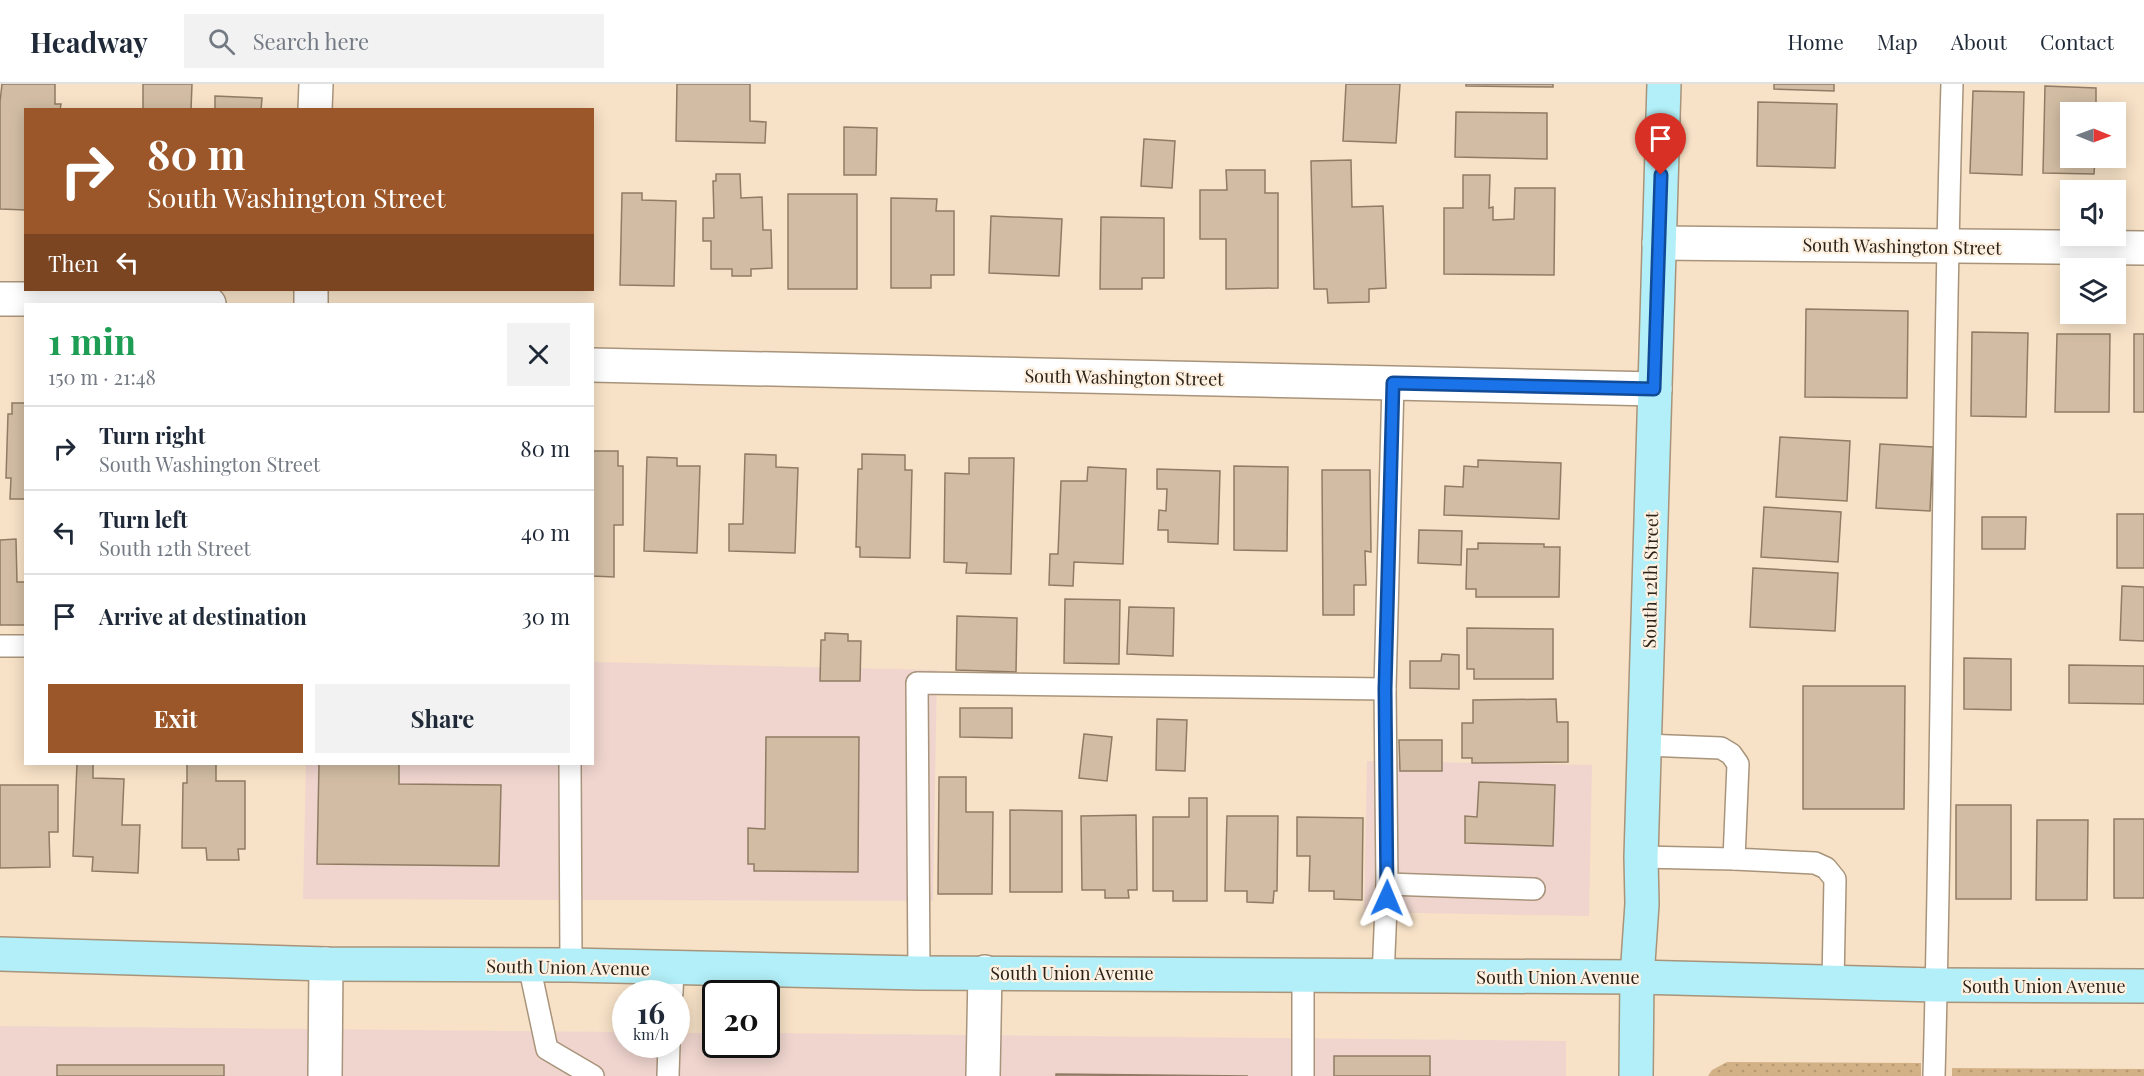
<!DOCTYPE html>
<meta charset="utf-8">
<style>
:root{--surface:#fff;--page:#f2f2f3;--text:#1f2937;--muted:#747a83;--line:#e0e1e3;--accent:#9b572a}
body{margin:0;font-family:"Playfair Display",serif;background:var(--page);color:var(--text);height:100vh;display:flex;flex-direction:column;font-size:22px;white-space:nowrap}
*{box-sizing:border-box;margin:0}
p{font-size:20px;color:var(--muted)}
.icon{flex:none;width:33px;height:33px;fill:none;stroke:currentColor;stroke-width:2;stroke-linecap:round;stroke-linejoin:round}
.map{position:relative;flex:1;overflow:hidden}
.drawer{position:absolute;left:24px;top:219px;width:570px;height:462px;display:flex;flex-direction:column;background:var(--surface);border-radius:0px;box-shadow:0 3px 15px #0003}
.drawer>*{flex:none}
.hud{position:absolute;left:24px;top:24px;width:570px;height:183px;border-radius:0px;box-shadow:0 3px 15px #0003;background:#9b572a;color:#fff;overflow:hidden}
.needle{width:39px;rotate:91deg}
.controls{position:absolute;left:2060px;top:18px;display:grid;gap:12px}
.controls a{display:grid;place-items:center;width:66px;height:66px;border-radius:0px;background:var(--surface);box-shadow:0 3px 15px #0003;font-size:30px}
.speed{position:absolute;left:612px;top:896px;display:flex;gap:12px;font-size:30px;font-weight:700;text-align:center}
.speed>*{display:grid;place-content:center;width:78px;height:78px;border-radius:50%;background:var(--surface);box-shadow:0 3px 15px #0003;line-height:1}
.speed small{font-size:15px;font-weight:400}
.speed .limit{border:3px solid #111;border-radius:9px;background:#fff;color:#111}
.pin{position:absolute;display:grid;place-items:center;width:51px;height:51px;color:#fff;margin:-62px -26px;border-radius:50% 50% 50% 0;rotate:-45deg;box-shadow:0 0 6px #0007}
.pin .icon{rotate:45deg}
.me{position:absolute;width:66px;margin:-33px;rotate:1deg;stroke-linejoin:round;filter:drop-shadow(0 0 4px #0008)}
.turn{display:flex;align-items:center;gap:21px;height:126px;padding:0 24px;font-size:27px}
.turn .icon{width:78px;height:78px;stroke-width:2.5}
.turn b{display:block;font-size:42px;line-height:51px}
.then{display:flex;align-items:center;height:57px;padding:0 24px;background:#0003;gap:12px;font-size:22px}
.round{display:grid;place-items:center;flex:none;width:63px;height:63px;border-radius:0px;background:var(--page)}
.headline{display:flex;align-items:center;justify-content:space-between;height:102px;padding:0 24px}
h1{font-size:36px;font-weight:700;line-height:45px;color:#1e9e55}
.action{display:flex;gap:12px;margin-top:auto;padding:12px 24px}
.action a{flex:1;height:69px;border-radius:0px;background:var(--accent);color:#fff;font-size:24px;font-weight:700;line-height:69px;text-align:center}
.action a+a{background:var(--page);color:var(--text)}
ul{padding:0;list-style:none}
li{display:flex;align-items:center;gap:18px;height:84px;padding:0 24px;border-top:2px solid var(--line)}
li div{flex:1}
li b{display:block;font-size:22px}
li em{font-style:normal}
header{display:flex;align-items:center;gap:36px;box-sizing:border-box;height:84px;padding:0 30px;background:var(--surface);border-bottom:2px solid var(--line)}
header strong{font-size:28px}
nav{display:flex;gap:33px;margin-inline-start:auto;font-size:21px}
.search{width:420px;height:54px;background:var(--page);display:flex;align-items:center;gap:15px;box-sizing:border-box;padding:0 21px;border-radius:0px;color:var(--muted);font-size:22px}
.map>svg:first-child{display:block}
.commercial{fill:#efd5ce}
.garden{fill:url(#garden-dots)}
.building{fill:#d2bda4;stroke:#907c64;stroke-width:1.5}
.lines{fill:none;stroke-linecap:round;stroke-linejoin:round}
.service-casing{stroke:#a8947b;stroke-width:24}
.minor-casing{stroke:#a8947b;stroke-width:36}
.secondary-casing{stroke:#a8947b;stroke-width:36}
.service{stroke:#fff;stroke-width:21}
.minor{stroke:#fff;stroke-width:33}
.secondary{stroke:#b2eff8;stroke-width:33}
.route-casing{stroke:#114b97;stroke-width:15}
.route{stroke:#1a73e8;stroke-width:10}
.labels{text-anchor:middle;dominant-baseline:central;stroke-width:4.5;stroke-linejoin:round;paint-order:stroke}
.street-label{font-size:18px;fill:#2b2319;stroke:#fef1e1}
</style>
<header>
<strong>Headway</strong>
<div class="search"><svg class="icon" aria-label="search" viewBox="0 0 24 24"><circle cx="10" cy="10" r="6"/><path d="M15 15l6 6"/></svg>Search here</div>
<nav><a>Home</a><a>Map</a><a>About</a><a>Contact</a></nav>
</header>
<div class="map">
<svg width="2144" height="992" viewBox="0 0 2144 992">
<defs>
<pattern id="garden-dots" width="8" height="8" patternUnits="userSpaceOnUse" patternTransform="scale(1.5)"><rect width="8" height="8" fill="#d3b186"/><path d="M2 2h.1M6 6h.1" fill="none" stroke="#b59873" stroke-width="1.8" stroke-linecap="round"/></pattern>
</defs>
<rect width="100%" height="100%" fill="#f7e2c7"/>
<!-- commercial -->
<g class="commercial">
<path d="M 593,578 L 937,586 L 933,817 L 303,815 L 306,680 L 592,680 Z"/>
<path d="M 1367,677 L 1592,681 L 1589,832 L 1364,828 Z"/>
<path d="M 0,942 L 625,948 L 626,960 L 676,960 L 677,949 L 715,949 L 716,960 L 766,960 L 767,949 L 1566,957 L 1566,992 L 0,992 Z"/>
</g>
<!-- garden -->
<g class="garden">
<path d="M 1727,978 L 1921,979 L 1921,992 L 1708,992 L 1712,986 Z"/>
<path d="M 1952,984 L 2144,985 L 2144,992 L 1952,992 Z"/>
</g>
<!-- building -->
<g class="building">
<path d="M 2,0 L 55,0 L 55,20 L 61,20 L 60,26 L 26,26 L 26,126 L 0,125 L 0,18 Z"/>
<path d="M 143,0 L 192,0 L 191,26 L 143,26 Z"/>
<path d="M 677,0 L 750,0 L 750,37 L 766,38 L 765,59 L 676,57 Z"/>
<path d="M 1346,0 L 1400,0 L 1396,59 L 1343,57 Z"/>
<path d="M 1466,0 L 1553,0 L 1553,3 L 1466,2 Z"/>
<path d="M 1774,0 L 1834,0 L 1834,7 L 1774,5 Z"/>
<path d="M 2045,2 L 2096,4 L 2096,28 L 2070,28 L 2070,74 L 2095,74 L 2094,90 L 2043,89 Z"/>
<path d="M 1973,7 L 2024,8 L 2022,91 L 1970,89 Z"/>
<path d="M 215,12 L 262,14 L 261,26 L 215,26 Z"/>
<path d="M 1758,18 L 1837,20 L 1835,84 L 1757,82 Z"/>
<path d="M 1456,28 L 1547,29 L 1547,75 L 1455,73 Z"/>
<path d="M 844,43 L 877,44 L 876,91 L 844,91 Z"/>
<path d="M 1144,55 L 1175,57 L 1172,104 L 1141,102 Z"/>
<path d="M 1351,76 L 1352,123 L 1383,122 L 1386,204 L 1369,205 L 1369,218 L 1328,219 L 1327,205 L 1314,205 L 1311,77 Z"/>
<path d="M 1226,86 L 1265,86 L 1265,109 L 1278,109 L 1278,204 L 1226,205 L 1226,155 L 1200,155 L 1200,106 L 1227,106 Z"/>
<path d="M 716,90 L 740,90 L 741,114 L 762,113 L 763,146 L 771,146 L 772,184 L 751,185 L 751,192 L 732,192 L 732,185 L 711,185 L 711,157 L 703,157 L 703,134 L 714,134 L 713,97 L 716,97 Z"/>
<path d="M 1463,91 L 1490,91 L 1489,124 L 1493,123 L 1493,136 L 1514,135 L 1515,104 L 1555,104 L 1554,191 L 1444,190 L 1444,124 L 1463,124 Z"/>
<path d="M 622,109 L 642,109 L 642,116 L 676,117 L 674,202 L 620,201 Z"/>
<rect x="788" y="110" width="69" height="95"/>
<path d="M 891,114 L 937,115 L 936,127 L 954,127 L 954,191 L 931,191 L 931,204 L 891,204 Z"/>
<path d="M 991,132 L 1062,135 L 1059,192 L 989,189 Z"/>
<path d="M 1101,133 L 1164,134 L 1164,194 L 1142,194 L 1142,205 L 1100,205 Z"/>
<path d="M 1806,225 L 1908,227 L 1907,314 L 1805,313 Z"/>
<path d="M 1972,248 L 2028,249 L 2026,333 L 1971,332 Z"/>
<path d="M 2057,250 L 2110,250 L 2109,328 L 2055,328 Z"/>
<rect x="2134" y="250" width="10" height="78"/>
<path d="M 12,319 L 26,319 L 26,415 L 10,415 L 11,394 L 6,394 L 8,330 L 12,330 Z"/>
<path d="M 1780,353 L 1850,357 L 1847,417 L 1776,413 Z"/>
<path d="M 1880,360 L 1933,363 L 1930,427 L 1876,424 Z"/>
<path d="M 592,367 L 618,367 L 618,382 L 623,382 L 623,441 L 614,441 L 614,493 L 592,492 Z"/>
<path d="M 745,370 L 776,371 L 776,383 L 798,384 L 795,469 L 729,467 L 729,440 L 743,440 Z"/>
<path d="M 862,370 L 905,371 L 905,386 L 912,386 L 910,474 L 860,473 L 860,463 L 856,463 L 858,385 L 862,385 Z"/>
<path d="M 647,373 L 677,374 L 677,382 L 700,382 L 697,469 L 644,467 Z"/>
<path d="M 969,374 L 1014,374 L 1011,490 L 966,489 L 967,479 L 944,478 L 945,389 L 969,390 Z"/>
<path d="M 1478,376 L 1561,379 L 1559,435 L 1444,431 L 1445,402 L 1463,403 L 1464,382 L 1478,383 Z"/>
<path d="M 1234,382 L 1288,383 L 1287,467 L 1234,466 Z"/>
<path d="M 1088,383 L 1126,385 L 1123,480 L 1074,478 L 1073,502 L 1049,501 L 1050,470 L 1058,470 L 1061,397 L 1087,397 Z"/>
<path d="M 1157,385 L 1220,387 L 1218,460 L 1168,458 L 1168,446 L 1158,446 L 1159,426 L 1166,427 L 1167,405 L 1157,405 Z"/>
<path d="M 1322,386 L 1370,386 L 1371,468 L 1365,467 L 1366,501 L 1354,501 L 1354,531 L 1323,531 Z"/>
<path d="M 1764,423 L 1841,428 L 1838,478 L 1761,473 Z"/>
<rect x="2117" y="430" width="27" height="54"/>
<path d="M 1982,433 L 2026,433 L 2025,465 L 1982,465 Z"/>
<path d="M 1419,446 L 1462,447 L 1461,481 L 1418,479 Z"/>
<path d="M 16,455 L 17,498 L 26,498 L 26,541 L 0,541 L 0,456 Z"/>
<path d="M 1478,459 L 1544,460 L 1544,463 L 1560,463 L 1559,513 L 1476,513 L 1476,505 L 1466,505 L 1467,465 L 1478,465 Z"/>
<path d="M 1753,484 L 1838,489 L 1835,547 L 1750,543 Z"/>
<path d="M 2122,502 L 2144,503 L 2144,557 L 2120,556 Z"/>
<path d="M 1065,515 L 1120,516 L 1119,580 L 1064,579 Z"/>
<path d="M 1129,523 L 1174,524 L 1173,572 L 1127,570 Z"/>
<path d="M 957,532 L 1017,534 L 1016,588 L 956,586 Z"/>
<path d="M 1467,544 L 1553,545 L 1553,595 L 1474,595 L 1474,585 L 1467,585 Z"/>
<path d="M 825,549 L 848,550 L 848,557 L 861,557 L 860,597 L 820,597 L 821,556 L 825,556 Z"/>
<path d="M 1442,570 L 1459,571 L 1459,605 L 1410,604 L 1410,577 L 1441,577 Z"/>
<path d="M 1964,574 L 2011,575 L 2011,626 L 1964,625 Z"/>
<path d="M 2069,581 L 2144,582 L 2144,620 L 2069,619 Z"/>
<path d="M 1803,602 L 1905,602 L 1904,725 L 1803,725 Z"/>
<path d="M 1556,615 L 1557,638 L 1568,638 L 1568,678 L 1472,679 L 1472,674 L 1462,674 L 1462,639 L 1473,639 L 1473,616 Z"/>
<path d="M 960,624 L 1012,624 L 1012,654 L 960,653 Z"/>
<path d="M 1157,635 L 1187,636 L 1185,687 L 1156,686 Z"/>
<path d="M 1084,650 L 1112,653 L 1107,697 L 1079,694 Z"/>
<path d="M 766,653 L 859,653 L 858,788 L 754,787 L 754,780 L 748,780 L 748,744 L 765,745 Z"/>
<path d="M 1399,656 L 1442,656 L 1442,687 L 1400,687 Z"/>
<path d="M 77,680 L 93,680 L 93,694 L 124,695 L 122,741 L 140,741 L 138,789 L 92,787 L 93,773 L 73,772 Z"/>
<path d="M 187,680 L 216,680 L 216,697 L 245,697 L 245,765 L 238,765 L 239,776 L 207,776 L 206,764 L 182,764 L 183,699 L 187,699 Z"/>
<path d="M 319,680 L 399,680 L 399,700 L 501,701 L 499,782 L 317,780 Z"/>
<path d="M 939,693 L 966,693 L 966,728 L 993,728 L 992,810 L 938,810 Z"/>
<path d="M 1479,698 L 1555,701 L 1553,762 L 1465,759 L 1465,732 L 1477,733 Z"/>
<path d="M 0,701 L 58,701 L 58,748 L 49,748 L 50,783 L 0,784 Z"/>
<path d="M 1189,714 L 1207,714 L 1207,817 L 1173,817 L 1173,807 L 1153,807 L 1153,733 L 1189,733 Z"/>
<rect x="1956" y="721" width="55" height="94"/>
<path d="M 1010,726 L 1062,727 L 1062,808 L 1010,808 Z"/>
<path d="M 1136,731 L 1137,806 L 1128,806 L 1129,814 L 1105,814 L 1105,806 L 1082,806 L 1081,732 Z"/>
<path d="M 1227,732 L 1278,732 L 1277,807 L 1274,807 L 1273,819 L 1247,818 L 1247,807 L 1225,807 Z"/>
<path d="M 1297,733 L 1363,734 L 1362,816 L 1334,815 L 1334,807 L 1309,807 L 1310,772 L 1297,772 Z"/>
<rect x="2114" y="735" width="30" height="79"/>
<path d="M 2037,736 L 2088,736 L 2087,816 L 2036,816 Z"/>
<rect x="1334" y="972" width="96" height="20"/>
<rect x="57" y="981" width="167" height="11"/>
<path d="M 1056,990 L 1248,992 L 1056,992 Z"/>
</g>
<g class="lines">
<defs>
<g id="service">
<path d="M 0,562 L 26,562"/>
<path d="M 1645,661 L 1721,664 L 1731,670 L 1738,680 L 1734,775 L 1815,779 L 1826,784 L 1835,795 L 1833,899"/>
<path d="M 570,680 L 571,881"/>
<path d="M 1641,773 L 1734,775"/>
<path d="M 1387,800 L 1534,805"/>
<path d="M 529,881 L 547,965 L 593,992"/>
<path d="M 919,889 L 917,599 L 1385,605"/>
<path d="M 1383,893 L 1387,800 L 1385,605 L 1393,299"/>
<path d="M 672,909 L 673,884"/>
<path d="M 668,992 L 669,960"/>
<path d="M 1303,992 L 1303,890"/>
<path d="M 1934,992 C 1943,661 1942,331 1952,0"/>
</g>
<g id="minor">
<path d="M 315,26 L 316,0"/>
<path d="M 1659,159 L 2144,164"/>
<path d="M 0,215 L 194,215 L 209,220"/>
<path d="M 311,220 L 311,206"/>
<path d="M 592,281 L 1655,305"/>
<path d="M 325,992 L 326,880"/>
<path d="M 983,992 L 985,888"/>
</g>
<g id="secondary">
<path d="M 0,870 L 326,880 L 571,881 L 919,889 L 1637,893 L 1935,901 L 2144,902"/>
<path d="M 1636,992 L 1637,893 L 1642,820 L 1641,773 L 1664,0"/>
</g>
</defs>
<!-- service casing -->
<use href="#service" class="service-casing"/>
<!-- minor casing -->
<use href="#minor" class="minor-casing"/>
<!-- secondary casing -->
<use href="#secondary" class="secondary-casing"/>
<!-- service -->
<use href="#service" class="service"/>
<!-- minor -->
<use href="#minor" class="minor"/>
<!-- secondary -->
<use href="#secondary" class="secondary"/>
</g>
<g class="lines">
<defs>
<path id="route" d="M 1387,814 L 1385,605 L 1393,299 L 1654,305 L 1661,91"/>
</defs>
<!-- route casing -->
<use href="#route" class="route-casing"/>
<!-- route -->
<use href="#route" class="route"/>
</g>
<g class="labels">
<!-- street labels -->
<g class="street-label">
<text transform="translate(1902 162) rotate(1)">South Washington Street</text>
<text transform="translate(1124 293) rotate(1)">South Washington Street</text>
<text transform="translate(1650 496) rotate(-89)">South 12th Street</text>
<text transform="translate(568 883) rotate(1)">South Union Avenue</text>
<text x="1072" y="889">South Union Avenue</text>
<text x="1558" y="893">South Union Avenue</text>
<text x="2044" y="902">South Union Avenue</text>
</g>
</g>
</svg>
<div class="controls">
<a><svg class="needle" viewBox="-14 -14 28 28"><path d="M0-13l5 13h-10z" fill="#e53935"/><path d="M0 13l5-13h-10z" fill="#747a83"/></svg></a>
<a><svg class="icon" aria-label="sound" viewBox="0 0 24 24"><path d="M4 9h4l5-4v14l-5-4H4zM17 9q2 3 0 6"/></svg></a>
<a><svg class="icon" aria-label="layers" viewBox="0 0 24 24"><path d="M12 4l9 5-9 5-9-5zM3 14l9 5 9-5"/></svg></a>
</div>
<div class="speed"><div>16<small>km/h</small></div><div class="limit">20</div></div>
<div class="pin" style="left:1661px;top:91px;background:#d93025"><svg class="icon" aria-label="arrive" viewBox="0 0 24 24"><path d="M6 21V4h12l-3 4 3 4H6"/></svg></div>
<svg class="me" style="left:1387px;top:814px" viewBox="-20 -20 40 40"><path d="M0-17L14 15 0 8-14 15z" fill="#1a73e8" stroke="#fff" stroke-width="4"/></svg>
<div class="hud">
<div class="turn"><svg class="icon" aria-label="right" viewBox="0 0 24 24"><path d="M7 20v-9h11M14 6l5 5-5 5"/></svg><div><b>80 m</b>South Washington Street</div></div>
<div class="then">Then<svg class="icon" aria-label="left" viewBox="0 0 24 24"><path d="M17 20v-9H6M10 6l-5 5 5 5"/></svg></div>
</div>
<section class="drawer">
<div class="headline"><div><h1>1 min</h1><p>150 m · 21:48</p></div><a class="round"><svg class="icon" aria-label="close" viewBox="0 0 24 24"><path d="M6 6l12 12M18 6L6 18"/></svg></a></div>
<ul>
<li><svg class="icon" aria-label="right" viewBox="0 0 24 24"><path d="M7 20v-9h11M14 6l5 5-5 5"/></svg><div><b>Turn right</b><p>South Washington Street</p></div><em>80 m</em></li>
<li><svg class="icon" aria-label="left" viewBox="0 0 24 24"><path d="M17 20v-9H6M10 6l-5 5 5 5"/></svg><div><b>Turn left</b><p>South 12th Street</p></div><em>40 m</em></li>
<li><svg class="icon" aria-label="arrive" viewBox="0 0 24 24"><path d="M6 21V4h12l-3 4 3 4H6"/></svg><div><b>Arrive at destination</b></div><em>30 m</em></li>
</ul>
<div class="action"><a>Exit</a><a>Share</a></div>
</section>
</div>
